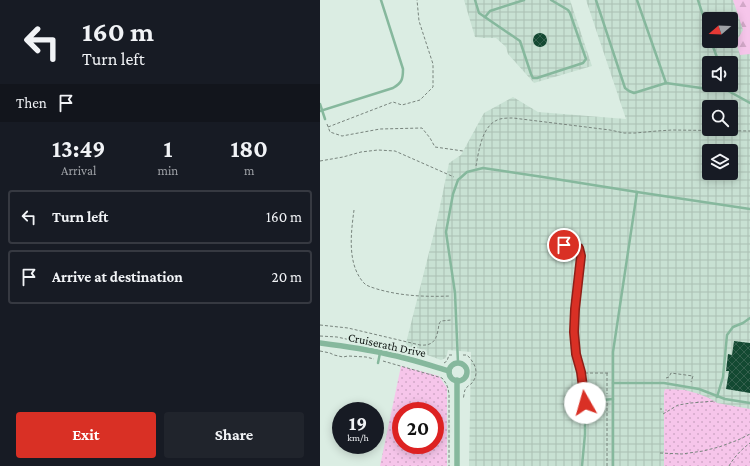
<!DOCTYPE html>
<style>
:root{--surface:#171b24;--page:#20242c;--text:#f1f3f6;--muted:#9ea1a6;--line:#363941;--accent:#d93025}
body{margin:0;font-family:"Crimson Pro",serif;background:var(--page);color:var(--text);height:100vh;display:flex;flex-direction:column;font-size:15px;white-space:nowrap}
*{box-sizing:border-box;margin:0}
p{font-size:13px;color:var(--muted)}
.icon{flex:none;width:22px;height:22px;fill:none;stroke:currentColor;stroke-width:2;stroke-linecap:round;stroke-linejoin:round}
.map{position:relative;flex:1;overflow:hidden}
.details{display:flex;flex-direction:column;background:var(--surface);width:320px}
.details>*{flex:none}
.guide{background:#171b24;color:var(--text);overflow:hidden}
.needle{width:26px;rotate:251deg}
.tools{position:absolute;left:382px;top:12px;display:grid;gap:8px}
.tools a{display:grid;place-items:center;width:36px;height:36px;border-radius:4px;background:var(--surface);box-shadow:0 2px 10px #0003;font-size:20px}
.speed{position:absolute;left:12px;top:402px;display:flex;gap:8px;font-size:20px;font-weight:700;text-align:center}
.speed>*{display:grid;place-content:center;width:52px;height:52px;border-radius:50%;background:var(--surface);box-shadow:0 2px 10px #0003;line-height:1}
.speed small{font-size:10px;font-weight:400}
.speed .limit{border:6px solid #d22;background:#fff;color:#111}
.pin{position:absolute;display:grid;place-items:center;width:34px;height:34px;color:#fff;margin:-17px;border:2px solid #fff;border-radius:50%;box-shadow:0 1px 4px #0007}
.me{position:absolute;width:44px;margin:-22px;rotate:353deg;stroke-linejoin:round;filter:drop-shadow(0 0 3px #0008)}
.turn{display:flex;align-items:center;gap:14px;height:84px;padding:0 16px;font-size:18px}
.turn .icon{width:52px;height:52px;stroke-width:2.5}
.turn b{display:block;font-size:28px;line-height:34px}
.then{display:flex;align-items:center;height:38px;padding:0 16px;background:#0003;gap:8px;font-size:15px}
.eta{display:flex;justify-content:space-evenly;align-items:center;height:68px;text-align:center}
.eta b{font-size:24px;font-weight:700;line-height:28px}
.button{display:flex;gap:8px;margin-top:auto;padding:8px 16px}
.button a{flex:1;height:46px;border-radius:4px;background:var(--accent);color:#fff;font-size:16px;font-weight:700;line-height:46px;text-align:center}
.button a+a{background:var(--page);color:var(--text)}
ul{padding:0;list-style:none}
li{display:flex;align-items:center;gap:12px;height:54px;margin:0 8px 6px;padding:0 8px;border:2px solid var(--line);border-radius:4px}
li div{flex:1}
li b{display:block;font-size:15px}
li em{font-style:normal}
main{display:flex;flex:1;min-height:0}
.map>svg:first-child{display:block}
.industrial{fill:url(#industrial-grid);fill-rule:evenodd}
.grass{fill:url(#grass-dots);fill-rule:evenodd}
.forest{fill:url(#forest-firs)}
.building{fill:url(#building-cross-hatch)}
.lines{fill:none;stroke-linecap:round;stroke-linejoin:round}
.path{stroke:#78847d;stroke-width:1;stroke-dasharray:3 2;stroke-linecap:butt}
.service{stroke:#86b89d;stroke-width:2.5}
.minor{stroke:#86b89d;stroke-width:5.5}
.route-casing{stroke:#8d1f18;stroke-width:10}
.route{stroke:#d93025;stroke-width:7}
.labels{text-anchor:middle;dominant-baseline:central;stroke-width:4;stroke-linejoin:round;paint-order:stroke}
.street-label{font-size:12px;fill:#0e1411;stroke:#dbede3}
</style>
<main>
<section class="details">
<div class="guide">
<div class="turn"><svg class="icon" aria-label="left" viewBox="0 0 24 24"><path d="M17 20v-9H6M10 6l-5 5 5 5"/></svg><div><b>160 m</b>Turn left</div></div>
<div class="then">Then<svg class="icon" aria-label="arrive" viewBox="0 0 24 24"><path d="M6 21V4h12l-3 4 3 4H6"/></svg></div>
</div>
<div class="eta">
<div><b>13:49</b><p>Arrival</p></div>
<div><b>1</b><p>min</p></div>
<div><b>180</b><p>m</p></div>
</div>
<ul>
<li><svg class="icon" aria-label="left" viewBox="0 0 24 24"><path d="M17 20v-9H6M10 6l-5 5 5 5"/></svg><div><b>Turn left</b></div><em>160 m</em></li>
<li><svg class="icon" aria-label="arrive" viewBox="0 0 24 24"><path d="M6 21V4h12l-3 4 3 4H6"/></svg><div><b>Arrive at destination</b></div><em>20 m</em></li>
</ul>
<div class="button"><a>Exit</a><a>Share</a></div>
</section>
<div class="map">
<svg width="430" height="466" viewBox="0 0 430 466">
<defs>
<pattern id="industrial-grid" width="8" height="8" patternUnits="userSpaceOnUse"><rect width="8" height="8" fill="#c8e1d3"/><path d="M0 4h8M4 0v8" fill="none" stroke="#abc0b4"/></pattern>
<pattern id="grass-dots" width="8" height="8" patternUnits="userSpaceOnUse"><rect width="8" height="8" fill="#f6c5ea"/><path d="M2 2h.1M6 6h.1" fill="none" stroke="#d2a8c8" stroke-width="1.8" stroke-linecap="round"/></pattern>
<pattern id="forest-firs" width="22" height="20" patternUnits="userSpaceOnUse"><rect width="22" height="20" fill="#f6c5ea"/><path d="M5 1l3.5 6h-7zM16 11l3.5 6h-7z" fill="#d2a8c8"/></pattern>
<pattern id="building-cross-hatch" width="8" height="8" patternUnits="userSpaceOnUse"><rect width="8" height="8" fill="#134932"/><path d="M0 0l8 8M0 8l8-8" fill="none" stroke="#345f4d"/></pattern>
</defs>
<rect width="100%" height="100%" fill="#dbede3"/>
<!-- industrial -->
<g class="industrial">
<path d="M 144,0 L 250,0 L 272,66 L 214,83 L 188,54 L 186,47 L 176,38 L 163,38 L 155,37 Z"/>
<path d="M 266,0 L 430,0 L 430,466 L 149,466 L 151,352 L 128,350 L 126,358 L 121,360 L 85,347 L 116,225 L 129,163 L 141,155 L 164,113 L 193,97 L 218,112 L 306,119 ZM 389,19 L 411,19 L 411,41 L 389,41 ZM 389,63 L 411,63 L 411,85 L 389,85 ZM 389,107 L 411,107 L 411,129 L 389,129 ZM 389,151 L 411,151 L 411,173 L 389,173 Z"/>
</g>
<!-- grass -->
<g class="grass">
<path d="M 81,366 L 119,376 L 127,388 L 127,466 L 60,466 ZM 81,411 L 115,411 L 115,445 L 81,445 Z"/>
<path d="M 345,389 L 365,390 L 379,394 L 391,399 L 397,403 L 430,409 L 430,466 L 344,466 L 344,392 Z"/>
</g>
<!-- forest -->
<path class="forest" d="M 413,0 L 430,0 L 430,54 L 420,55 L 416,42 L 423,30 Z"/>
<!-- building -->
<g class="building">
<circle cx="220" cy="40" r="7"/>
<path d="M 414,341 L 430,343 L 430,393 L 406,389 L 409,371 L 406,371 L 408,354 L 412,355 Z"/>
</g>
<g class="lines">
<!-- path -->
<g class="path">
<path d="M 7,124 L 10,132 L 22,136 L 60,129 L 102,128 L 110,138 L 115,147 L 143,151"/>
<path d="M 8,127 L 73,102 L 82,105 L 100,100 L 113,87 L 113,64 L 99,21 L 97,0"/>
<path d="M 0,161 L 23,157 L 41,152 L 58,150 L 75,151 L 134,177"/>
<path d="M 156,166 C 159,150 162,124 180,119 C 184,118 189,118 193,118 L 290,130 L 304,133 L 315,133 L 337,131 L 352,130 L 430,131"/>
<path d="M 34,210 C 31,233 27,263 43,282 C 46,286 51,287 57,289 C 81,296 105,297 130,296"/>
<path d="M 0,325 L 28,328 L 100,345 C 111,346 116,342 118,330 C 119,327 118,324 121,321 L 131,320"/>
<path d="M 0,336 L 17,337 L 49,344"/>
<path d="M 0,351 L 10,353 L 14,355 L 23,357 L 28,356 L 46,357 L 54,359"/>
<path d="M 143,355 L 147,355 C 155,363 160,373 152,383 C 150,385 146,387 145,390 C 144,392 144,397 143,399"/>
<path d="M 63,361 L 122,378 C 127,384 128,387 129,394 L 129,466"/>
<path d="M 124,363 L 127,361 L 129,355 L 132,355"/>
<path d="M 265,373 L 288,373"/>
<path d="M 287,373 L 287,394"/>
<path d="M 346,378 L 349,377 L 351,373 L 373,376 L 371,382"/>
<path d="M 287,403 L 287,466"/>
<path d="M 340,409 L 342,409"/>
<path d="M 343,414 L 358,405 L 371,403 L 395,401"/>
<path d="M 340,453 L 362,454 L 383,451 L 399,447 L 418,440 L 430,434"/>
<path d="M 409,466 C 414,457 422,449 430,443"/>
</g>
<!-- service -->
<g class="service">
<path d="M 155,0 L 159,13 L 200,41 L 211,74 L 213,78 L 217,78 L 263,63 L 266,59 L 250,13 L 248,10 L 231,0"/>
<path d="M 276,0 L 305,88 L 309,91 L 314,93 L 346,83 L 395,90 L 403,88 L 405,85"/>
<path d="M 317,0 L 346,83"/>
<path d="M 378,0 L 389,34"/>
<path d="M 165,17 L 170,11 L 204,0"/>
<path d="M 391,41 L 399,63"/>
<path d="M 403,88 L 430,103"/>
<path d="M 0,104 L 5,119"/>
<path d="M 0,111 L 73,88 C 82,83 83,79 83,69 L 61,0"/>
<path d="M 244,245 L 259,249 L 261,256 L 255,309 L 255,332 L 256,354 L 261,372 L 265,403 L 265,434 L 262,466"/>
<path d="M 58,363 L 60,353"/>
<path d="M 138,363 L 135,293 L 126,232 L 133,194 L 138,180 L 147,172 L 163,168 L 223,177 L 317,192 L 430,209"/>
<path d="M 293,383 L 344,383 L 379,389 L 405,399 L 430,403"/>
<path d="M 397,397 L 403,377 L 407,335 L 413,327 L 423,323 L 430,318"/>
<path d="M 265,403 L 272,401 L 293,399"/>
<path d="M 293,466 L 293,352 L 317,192"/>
</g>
<!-- minor -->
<g class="minor">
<path d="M 0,343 C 23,346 45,349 67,354 C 88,358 109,365 129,371"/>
<circle cx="138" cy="372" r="9"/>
<path d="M 137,466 L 137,380"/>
</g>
</g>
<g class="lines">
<defs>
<path id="route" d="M 244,245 L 259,248 L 261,256 L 255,309 L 254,332 L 256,354 L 261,372 L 265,403"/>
</defs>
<!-- route casing -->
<use href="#route" class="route-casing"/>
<!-- route -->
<use href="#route" class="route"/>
</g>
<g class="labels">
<!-- street labels -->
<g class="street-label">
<text transform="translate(67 345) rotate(12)">Cruiserath Drive</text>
</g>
</g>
</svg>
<div class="tools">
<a><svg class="needle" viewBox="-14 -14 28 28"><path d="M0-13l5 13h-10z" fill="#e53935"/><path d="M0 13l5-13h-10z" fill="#9ea1a6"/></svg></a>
<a><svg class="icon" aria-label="sound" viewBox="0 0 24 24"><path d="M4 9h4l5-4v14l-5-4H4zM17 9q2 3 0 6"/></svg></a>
<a><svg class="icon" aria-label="search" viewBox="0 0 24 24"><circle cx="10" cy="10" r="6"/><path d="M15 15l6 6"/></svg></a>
<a><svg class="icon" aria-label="layers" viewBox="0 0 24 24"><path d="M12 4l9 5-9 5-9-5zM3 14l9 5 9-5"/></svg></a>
</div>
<div class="speed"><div>19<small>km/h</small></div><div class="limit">20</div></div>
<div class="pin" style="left:244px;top:245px;background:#d93025"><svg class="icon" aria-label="arrive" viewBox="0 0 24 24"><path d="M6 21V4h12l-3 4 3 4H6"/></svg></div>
<svg class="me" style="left:265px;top:403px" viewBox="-20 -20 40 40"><circle r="19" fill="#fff"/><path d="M0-13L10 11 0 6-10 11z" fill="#d93025"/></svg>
</div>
</main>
